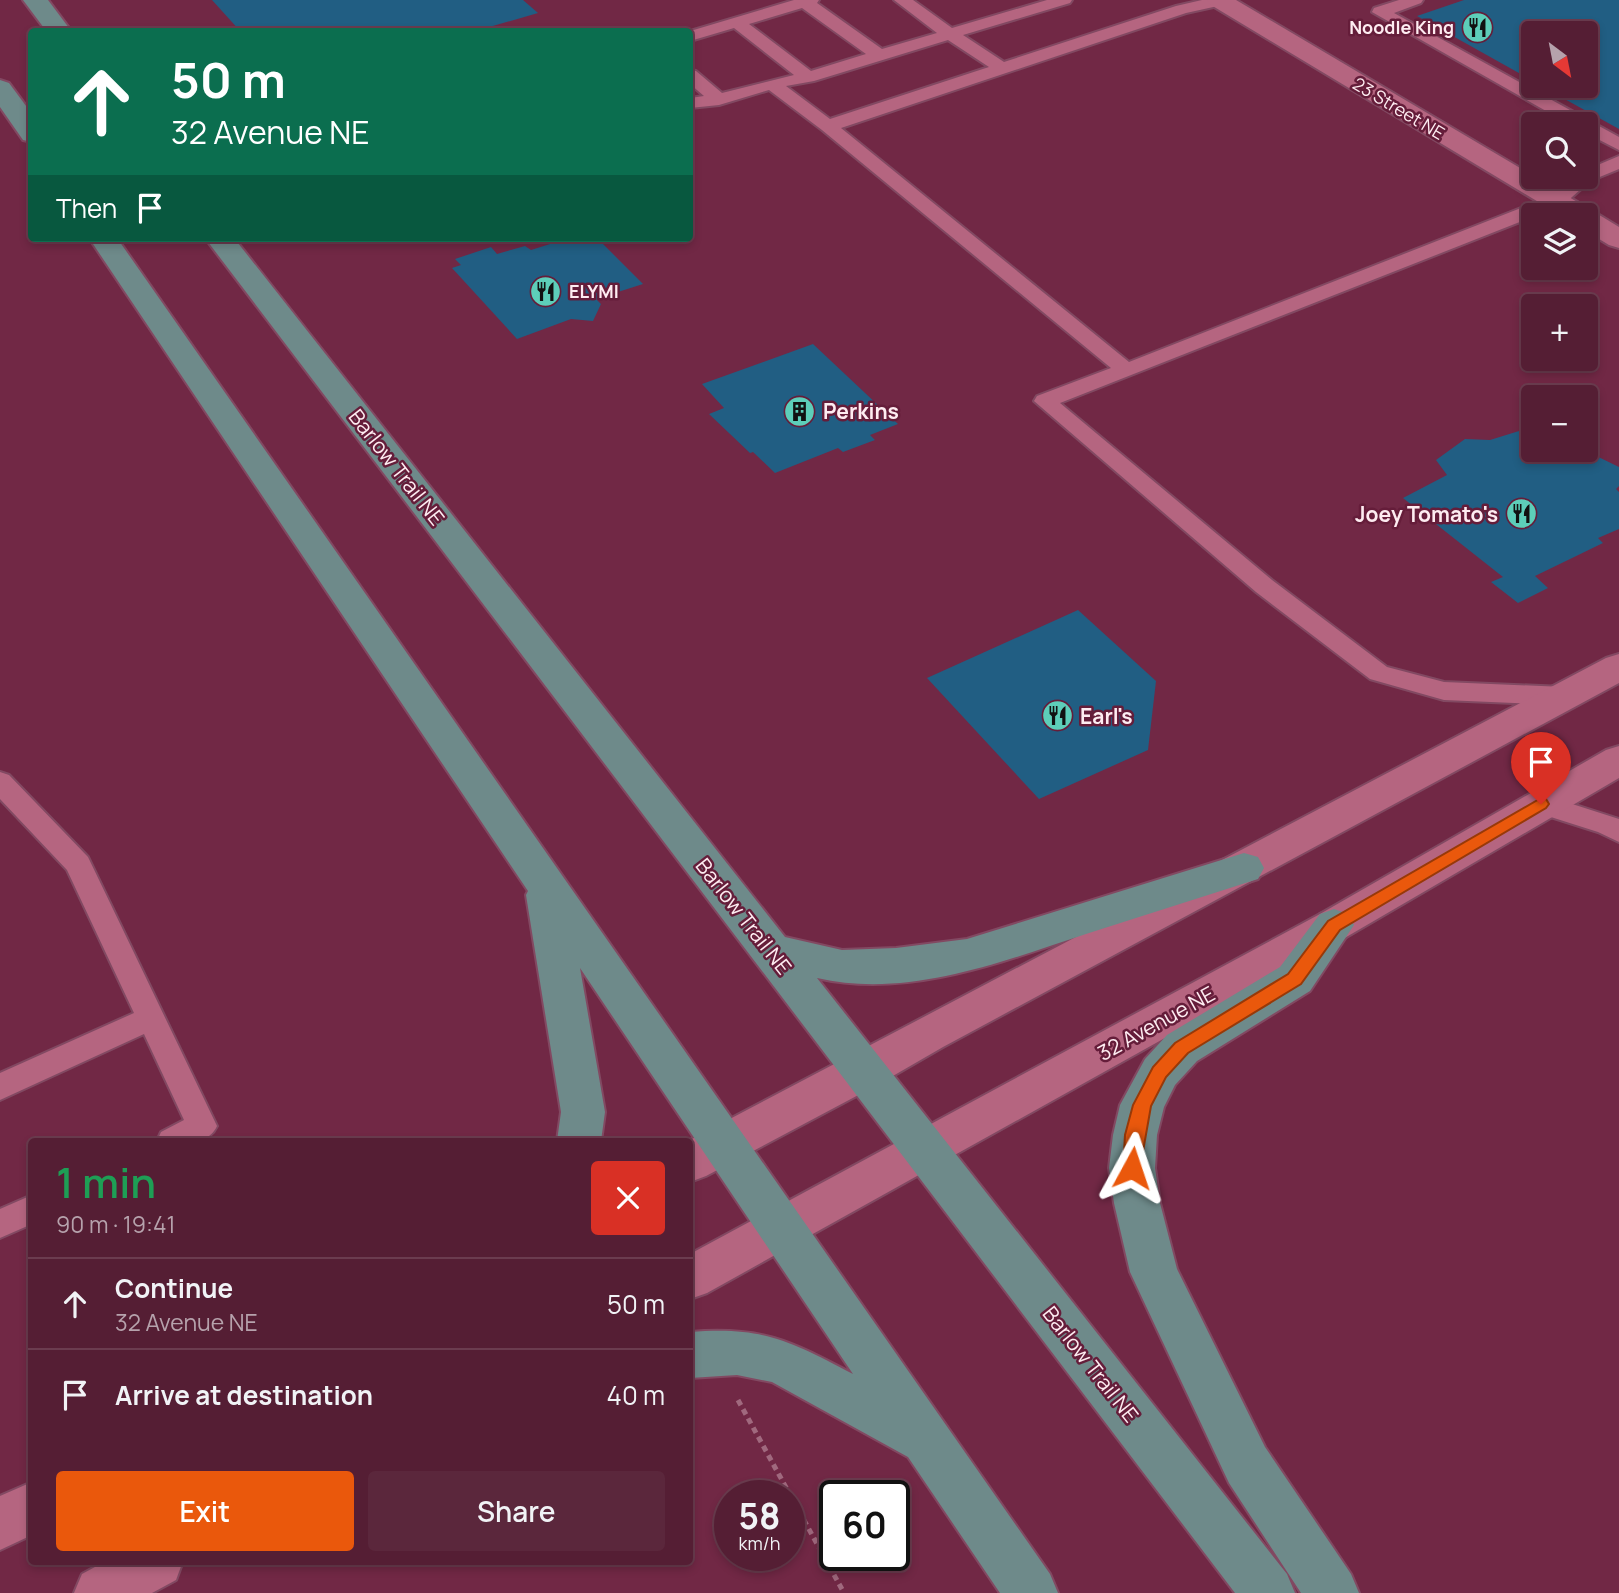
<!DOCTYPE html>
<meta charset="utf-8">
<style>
:root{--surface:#551e34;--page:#5b273c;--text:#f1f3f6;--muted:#b6a2ac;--line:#6b3c4f;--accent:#ea580c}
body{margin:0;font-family:Manrope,sans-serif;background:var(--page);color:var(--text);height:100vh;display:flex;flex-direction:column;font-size:26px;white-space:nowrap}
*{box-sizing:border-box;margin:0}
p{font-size:23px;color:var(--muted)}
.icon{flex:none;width:38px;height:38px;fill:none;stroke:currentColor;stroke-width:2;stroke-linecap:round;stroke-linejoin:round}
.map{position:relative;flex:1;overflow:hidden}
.drawer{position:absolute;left:28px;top:1138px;width:665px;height:427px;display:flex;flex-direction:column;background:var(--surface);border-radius:7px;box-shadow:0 4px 10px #0003,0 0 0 2px var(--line)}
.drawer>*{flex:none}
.banner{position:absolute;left:28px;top:28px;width:665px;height:214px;border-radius:7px;box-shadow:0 4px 10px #0003,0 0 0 2px var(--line);background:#0b6e4f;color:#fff;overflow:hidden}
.needle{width:46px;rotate:148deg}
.tools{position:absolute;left:1521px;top:21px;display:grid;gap:14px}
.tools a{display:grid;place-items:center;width:77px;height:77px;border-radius:7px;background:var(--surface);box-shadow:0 4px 10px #0003,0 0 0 2px var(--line);font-size:35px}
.speed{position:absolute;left:714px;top:1480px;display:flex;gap:14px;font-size:35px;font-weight:700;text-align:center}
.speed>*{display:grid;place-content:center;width:91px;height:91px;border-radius:50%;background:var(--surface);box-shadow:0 4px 10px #0003,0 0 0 2px var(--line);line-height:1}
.speed small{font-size:18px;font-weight:400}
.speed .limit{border:4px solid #111;border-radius:10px;background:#fff;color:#111}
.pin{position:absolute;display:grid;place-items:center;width:60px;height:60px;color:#fff;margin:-72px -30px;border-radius:50% 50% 50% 0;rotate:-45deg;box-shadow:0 0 7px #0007}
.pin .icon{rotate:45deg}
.me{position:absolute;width:77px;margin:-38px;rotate:5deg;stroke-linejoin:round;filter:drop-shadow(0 0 5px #0008)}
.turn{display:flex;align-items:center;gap:24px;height:147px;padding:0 28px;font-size:32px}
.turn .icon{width:91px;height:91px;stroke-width:2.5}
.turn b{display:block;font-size:49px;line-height:60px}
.then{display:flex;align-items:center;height:66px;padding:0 28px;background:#0003;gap:14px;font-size:26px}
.round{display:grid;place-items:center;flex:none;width:74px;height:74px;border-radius:7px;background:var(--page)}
.summary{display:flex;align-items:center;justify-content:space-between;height:119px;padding:0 28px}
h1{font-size:42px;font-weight:600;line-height:52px;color:#1e9e55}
.action{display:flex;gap:14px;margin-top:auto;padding:14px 28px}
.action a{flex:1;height:80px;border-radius:7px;background:var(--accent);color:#fff;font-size:28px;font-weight:600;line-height:80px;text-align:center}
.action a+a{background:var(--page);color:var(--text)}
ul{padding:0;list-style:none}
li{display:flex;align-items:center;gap:21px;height:91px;padding:0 28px;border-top:2px solid var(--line)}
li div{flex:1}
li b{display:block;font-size:26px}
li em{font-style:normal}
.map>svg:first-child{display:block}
.building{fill:#215e83}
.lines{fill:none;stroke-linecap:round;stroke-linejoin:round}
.service-casing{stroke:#824962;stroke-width:4}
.tertiary-casing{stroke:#824962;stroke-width:4}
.secondary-casing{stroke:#824962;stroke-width:4}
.primary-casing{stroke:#824962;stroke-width:4}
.path{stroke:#a0697e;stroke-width:5;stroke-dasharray:6 4.5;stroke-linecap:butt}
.service{fill:#b56580;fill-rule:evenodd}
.tertiary{fill:#b56580;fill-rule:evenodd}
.secondary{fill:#b56580;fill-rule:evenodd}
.primary{fill:#6e8a8a;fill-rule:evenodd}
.route{fill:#ea580c;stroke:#983908;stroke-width:2}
.labels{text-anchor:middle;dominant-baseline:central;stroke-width:5;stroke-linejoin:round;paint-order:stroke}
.far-poi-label{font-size:18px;font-weight:bold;fill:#feecf1;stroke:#651d3a;text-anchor:end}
.far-street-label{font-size:18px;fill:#feecf1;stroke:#651d3a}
.poi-label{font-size:21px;font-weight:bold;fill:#feecf1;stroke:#651d3a;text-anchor:start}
.street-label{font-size:21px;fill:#feecf1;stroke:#651d3a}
</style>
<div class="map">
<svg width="1619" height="1593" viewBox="0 0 1619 1593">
<rect width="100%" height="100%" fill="#712845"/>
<!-- building -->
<g class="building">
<path d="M 212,0 L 523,0 L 538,13 L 472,32 L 241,32 Z"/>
<path d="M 1464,0 L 1619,0 L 1619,129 L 1541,86 L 1586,86 L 1586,33 L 1533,33 L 1533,81 L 1417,16 Z"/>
<path d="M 569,238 L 597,238 L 643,284 L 596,299 L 601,304 L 593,321 L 571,319 L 517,339 L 452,268 L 461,265 L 455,259 L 491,247 L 497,254 L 525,246 L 531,250 Z"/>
<path d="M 813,344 L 898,424 L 870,435 L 875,440 L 843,452 L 838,448 L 775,473 L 753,452 L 750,453 L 709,414 L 724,408 L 702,384 Z"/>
<path d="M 1519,431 L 1533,433 L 1533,450 L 1584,450 L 1619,467 L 1619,486 L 1616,489 L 1619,492 L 1619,529 L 1598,538 L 1603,543 L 1535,576 L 1548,588 L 1518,603 L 1491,582 L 1503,577 L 1403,498 L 1447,475 L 1436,460 L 1465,439 L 1490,440 Z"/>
<path d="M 1078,610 L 1156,681 L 1148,750 L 1039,799 L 927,678 Z"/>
</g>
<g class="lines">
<defs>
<g id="service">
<path d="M 794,0 L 819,0 L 817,3 L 882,49 L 937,33 L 894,0 L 913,0 L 952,28 L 1047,0 L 1072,0 L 1070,3 L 963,35 L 1004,62 L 1176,6 L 1202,0 L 1228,0 L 1227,4 L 1186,13 L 841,128 L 1129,362 L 1549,197 L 1572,177 L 1586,177 L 1586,170 L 1619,156 L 1619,169 L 1590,181 L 1563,205 L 1060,403 L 1272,580 L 1387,667 L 1444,682 L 1564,687 L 1573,690 L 1577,696 L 1573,702 L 1564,705 L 1444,700 L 1370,679 L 1256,592 L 1034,401 L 1037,396 L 1111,368 L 822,130 L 769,90 L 719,105 L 690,108 L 690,98 L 704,96 L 690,84 L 690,70 L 696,71 L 722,93 L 794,75 L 734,28 L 690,41 L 690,32 L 687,32 ZM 802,8 L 866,54 L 811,71 L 749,24 ZM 948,40 L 989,67 L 830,119 L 786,86 L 814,81 Z"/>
<path d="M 1399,0 L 1423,0 L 1421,3 L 1394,13 L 1619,137 L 1619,150 L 1586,133 L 1586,124 L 1569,124 L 1372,12 L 1374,8 Z"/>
<path d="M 0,772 L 9,775 L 88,857 L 217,1126 C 207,1148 178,1141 157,1141 L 161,1132 L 184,1120 L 144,1034 L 0,1100 L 0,1073 L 134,1013 L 67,870 L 0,799 Z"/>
<path d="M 1541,794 L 1619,819 L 1619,842 L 1598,832 L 1532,811 L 1528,804 L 1532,797 Z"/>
<path d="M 32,1195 L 32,1224 L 0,1238 L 0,1209 Z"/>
</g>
<path id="tertiary" d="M 1207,0 L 1236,0 L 1596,213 L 1619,227 L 1619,248 L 1609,245 L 1586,231 L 1586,215 L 1560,215 L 1211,5 Z"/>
<g id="secondary">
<path d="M 1619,654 L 1619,683 L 943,1047 L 879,1084 L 706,1176 L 690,1182 L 688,1141 L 1606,658 Z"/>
<path d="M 1619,746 L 1619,778 L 1348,936 L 707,1293 L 690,1299 L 690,1254 L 1320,914 L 1606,750 Z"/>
<path d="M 32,1482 L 32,1535 L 0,1550 L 0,1496 Z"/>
<path d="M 106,1561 L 183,1561 L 176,1580 L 152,1593 L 74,1593 L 82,1574 Z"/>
</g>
<g id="primary">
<path d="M 23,0 L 48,0 L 72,32 L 47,32 Z"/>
<path d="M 0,80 L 9,83 L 32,114 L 32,142 L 23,140 L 0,107 Z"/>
<path d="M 89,238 L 117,238 L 1050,1574 L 1058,1593 L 1000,1593 L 908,1457 L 772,1382 L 737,1375 L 690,1378 L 690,1332 C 763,1326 790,1341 853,1374 L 580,968 L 605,1112 L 601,1141 L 557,1141 L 561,1112 L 526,895 L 528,891 Z"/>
<path d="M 205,238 L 234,238 L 785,937 L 842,950 L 896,948 L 967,939 L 1244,853 L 1258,857 L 1264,868 L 1258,879 C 1201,897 1143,916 1086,934 C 1001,962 907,999 817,978 L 1287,1574 L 1295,1593 L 1235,1593 Z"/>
<path d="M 1334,909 L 1348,914 L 1354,925 L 1310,991 L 1197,1061 L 1175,1085 L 1164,1107 L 1157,1135 L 1155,1168 L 1160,1203 L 1177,1269 L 1265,1447 L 1351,1574 L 1359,1593 L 1301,1593 L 1229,1483 L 1130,1272 L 1114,1203 L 1109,1168 L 1113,1135 L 1120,1105 L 1145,1059 L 1167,1035 L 1280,967 L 1320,914 Z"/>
</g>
</defs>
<!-- service casing -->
<use href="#service" class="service-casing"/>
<!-- tertiary casing -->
<use href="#tertiary" class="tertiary-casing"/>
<!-- secondary casing -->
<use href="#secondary" class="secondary-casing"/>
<!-- primary casing -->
<use href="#primary" class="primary-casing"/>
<!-- path -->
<path class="path" d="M 738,1400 L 844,1593"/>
<!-- service -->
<use href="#service" class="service"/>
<!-- tertiary -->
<use href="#tertiary" class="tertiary"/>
<!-- secondary -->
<use href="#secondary" class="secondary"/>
<!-- primary -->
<use href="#primary" class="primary"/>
</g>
<!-- route -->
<path class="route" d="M 1541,798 L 1546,799 L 1549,804 L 1546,808 L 1340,930 L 1301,984 L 1188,1053 L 1166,1077 L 1151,1106 L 1139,1174 L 1132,1176 L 1126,1174 L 1123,1168 L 1125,1135 L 1133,1105 L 1153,1067 L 1175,1043 L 1288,974 L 1328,921 Z"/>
<!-- icons -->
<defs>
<symbol id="restaurant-disc" viewBox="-11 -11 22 22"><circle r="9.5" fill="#5dceb9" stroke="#651d3a"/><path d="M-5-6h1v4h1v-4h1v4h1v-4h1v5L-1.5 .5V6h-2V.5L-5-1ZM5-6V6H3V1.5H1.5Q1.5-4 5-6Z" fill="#111"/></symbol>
<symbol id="building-disc" viewBox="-11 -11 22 22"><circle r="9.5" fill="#5dceb9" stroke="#651d3a"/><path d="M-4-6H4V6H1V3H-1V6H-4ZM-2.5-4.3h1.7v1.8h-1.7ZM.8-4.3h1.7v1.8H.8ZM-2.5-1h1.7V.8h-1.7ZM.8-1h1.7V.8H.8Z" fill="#111"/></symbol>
</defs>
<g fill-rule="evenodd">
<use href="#restaurant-disc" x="1460" y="10" width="35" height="35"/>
<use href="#restaurant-disc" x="528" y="274" width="35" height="35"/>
<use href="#building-disc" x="782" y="394" width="35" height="35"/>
<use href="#restaurant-disc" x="1504" y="496" width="35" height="35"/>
<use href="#restaurant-disc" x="1040" y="698" width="35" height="35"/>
</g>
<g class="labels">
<!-- far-poi labels -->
<g class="far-poi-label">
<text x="1454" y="27">Noodle King</text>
<text x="569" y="291" text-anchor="start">ELYMI</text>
</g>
<!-- far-street labels -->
<g class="far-street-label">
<text transform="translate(1399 108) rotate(31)">23 Street NE</text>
</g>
<!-- poi labels -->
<g class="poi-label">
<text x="823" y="411">Perkins</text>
<text x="1498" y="514" text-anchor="end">Joey Tomato's</text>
<text x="1080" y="716">Earl's</text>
</g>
<!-- street labels -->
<g class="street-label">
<text transform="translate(397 467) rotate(52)">Barlow Trail NE</text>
<text transform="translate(744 916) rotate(52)">Barlow Trail NE</text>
<text transform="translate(1156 1023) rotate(-29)">32 Avenue NE</text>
<text transform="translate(1091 1364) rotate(52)">Barlow Trail NE</text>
</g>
</g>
</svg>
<div class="tools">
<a><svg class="needle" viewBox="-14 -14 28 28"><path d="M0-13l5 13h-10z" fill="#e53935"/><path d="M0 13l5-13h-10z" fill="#b6a2ac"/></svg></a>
<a><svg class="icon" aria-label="search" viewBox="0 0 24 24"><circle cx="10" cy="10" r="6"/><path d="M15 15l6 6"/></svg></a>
<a><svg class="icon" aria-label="layers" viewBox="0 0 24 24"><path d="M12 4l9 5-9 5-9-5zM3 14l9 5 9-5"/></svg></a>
<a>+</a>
<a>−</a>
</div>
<div class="speed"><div>58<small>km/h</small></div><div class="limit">60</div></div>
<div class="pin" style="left:1541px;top:804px;background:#d93025"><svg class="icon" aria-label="arrive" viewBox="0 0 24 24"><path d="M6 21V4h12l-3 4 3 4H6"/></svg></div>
<svg class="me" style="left:1132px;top:1168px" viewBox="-20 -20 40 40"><path d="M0-17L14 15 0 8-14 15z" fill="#ea580c" stroke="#fff" stroke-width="4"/></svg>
<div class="banner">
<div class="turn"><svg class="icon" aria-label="ahead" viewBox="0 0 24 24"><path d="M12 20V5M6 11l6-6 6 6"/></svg><div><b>50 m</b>32 Avenue NE</div></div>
<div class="then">Then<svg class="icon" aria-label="arrive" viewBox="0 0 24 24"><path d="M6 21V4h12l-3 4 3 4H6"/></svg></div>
</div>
<section class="drawer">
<div class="summary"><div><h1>1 min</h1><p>90 m · 19:41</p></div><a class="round" style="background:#d93025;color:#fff"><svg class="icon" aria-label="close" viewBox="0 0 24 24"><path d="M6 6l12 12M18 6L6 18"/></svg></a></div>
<ul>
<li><svg class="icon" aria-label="ahead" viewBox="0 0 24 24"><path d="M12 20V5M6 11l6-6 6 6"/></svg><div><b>Continue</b><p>32 Avenue NE</p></div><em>50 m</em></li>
<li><svg class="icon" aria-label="arrive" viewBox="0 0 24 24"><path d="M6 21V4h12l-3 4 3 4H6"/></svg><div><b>Arrive at destination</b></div><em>40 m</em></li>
</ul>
<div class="action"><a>Exit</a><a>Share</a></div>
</section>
</div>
